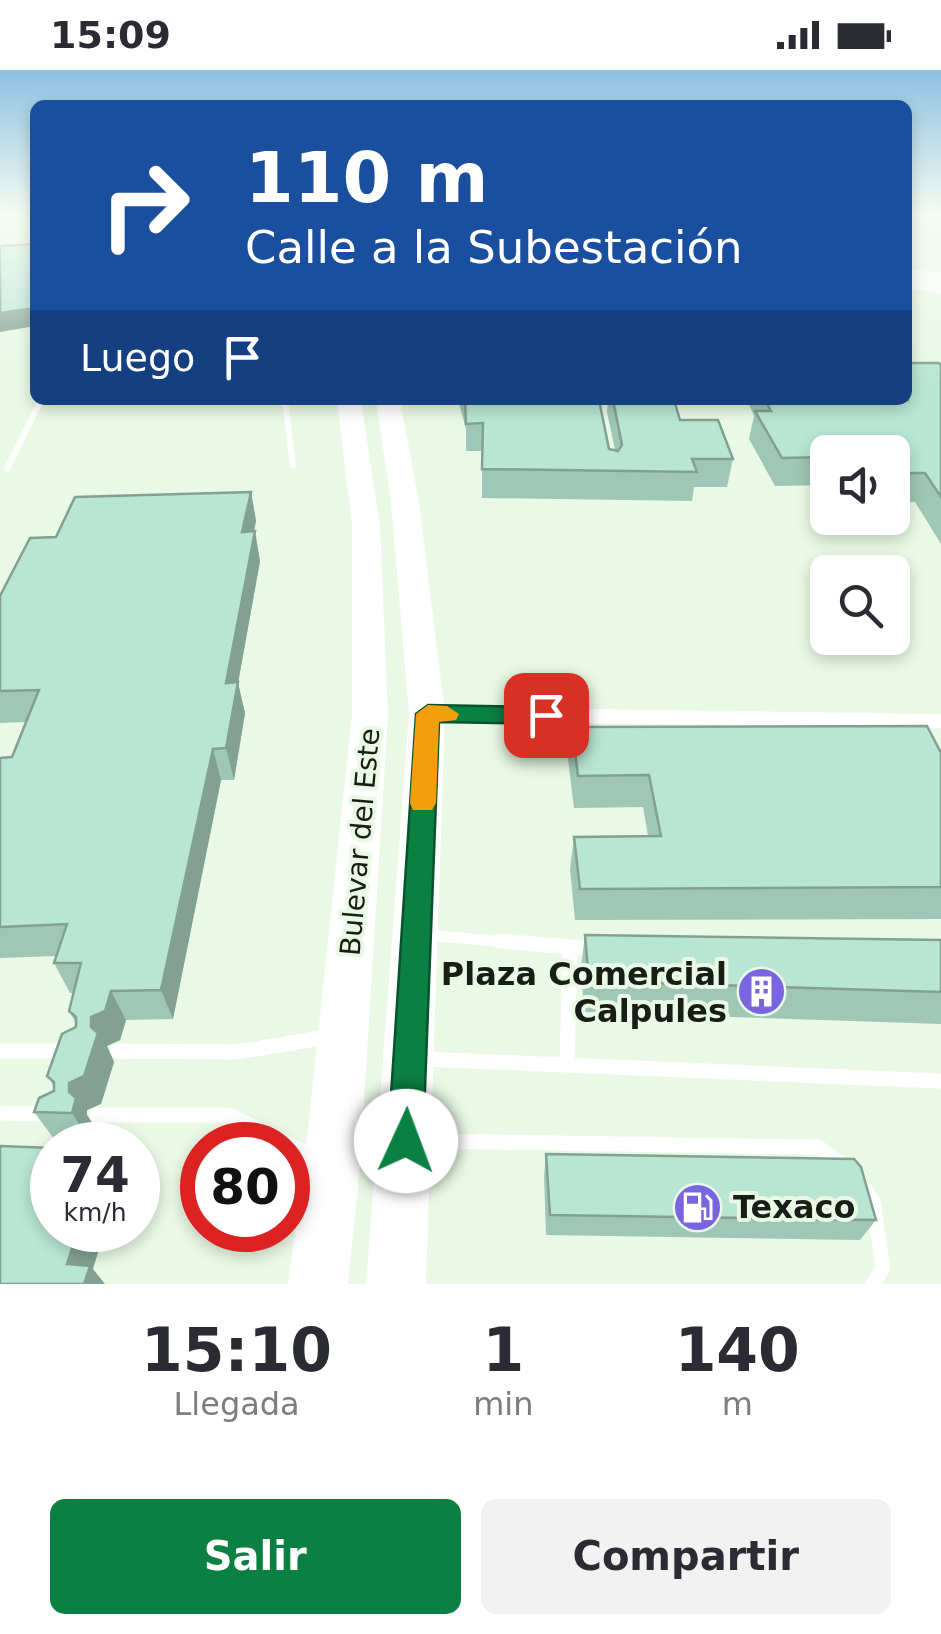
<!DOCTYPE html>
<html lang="es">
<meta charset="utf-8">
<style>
:root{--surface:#fff;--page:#f2f2f3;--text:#2b2b33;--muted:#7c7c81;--accent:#0b8043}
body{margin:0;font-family:"DejaVu Sans",sans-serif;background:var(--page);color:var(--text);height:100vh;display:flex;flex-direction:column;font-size:38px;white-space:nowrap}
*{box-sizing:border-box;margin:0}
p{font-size:32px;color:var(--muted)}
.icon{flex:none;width:55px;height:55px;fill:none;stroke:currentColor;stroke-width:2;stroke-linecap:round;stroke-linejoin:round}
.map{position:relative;height:1214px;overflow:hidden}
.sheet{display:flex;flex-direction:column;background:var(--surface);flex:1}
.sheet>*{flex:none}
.guide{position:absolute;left:30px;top:30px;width:882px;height:305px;border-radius:15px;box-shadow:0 5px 15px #0003;background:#1a4fa0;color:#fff;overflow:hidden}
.buttons{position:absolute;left:810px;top:365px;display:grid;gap:20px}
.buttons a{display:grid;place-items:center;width:100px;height:100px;border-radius:15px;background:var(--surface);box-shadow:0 5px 15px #0003;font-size:50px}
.speed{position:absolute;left:30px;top:1052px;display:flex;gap:20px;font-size:50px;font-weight:700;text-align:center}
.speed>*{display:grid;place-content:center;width:130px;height:130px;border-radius:50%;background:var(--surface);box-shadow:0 5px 15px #0003;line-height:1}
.speed small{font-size:25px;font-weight:400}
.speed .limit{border:15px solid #d22;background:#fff;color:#111}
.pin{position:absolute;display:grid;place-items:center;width:85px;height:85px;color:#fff;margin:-42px;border-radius:20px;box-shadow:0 5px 15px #0006}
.me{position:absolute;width:110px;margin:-55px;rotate:2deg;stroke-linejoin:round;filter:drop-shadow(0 0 8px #0008)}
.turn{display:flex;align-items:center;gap:35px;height:210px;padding:0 50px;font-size:45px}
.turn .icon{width:130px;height:130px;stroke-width:2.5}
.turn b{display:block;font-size:70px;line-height:85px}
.then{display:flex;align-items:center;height:95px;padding:0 50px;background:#0003;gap:20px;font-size:38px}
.eta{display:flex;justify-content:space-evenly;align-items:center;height:170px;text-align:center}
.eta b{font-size:60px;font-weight:700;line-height:70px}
.button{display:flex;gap:20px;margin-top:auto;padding:20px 50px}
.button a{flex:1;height:115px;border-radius:15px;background:var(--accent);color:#fff;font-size:40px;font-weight:700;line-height:115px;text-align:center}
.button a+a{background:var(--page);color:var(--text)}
.status{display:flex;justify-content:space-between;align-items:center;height:70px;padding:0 50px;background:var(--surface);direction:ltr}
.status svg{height:28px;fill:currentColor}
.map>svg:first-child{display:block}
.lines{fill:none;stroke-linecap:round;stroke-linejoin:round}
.service-far2{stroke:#fff;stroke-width:6}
.service-far1{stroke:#fff;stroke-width:11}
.service{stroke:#fff;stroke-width:15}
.minor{fill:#fff;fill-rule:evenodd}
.primary{fill:#fff;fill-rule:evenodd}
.trunk{fill:#fff;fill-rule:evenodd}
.wall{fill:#9fc6b6}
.shaded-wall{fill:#82a194}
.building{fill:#b9e6d4;stroke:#82a194;stroke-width:2.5}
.route{fill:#0b8043;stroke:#07532c;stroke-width:2.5}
.slow{fill:#f59e0b}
.labels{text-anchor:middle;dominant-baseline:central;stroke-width:8;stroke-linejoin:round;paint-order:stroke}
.street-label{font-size:28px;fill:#181d16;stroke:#e9f9e5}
.near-poi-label{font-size:32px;font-weight:bold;fill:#181d16;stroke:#e9f9e5;text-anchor:end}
</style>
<div class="status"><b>15:09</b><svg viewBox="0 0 49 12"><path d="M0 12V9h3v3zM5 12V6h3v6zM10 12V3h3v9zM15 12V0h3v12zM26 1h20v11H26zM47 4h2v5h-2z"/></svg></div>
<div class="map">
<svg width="941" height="1214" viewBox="0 0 941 1214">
<rect width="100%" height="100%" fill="#e9f9e5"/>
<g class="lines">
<!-- service-far2 -->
<g class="service-far2">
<path d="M 285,330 L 293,396"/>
<path d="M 7,399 L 41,330"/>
</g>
<!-- service-far1 -->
<path class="service-far1" d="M 427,865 L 529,874"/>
<!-- service -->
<g class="service">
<path d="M 499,871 L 594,879"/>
<path d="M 0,981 L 66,981"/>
<path d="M 117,981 L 236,982 L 328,967"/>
<path d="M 423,989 L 941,1011"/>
<path d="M 567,994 L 570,878"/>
<path d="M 0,1043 L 49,1044"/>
<path d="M 97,1045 L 229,1045 L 316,1088"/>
<path d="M 419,1071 L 818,1077 L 845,1097"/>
<path d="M 862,1117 L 873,1131 L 883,1198 L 873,1214"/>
</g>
<!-- minor -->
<path class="minor" d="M 427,637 L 941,644 L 941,658 L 427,651 L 417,644 Z"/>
<!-- primary -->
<path class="primary" d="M 908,199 L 941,202 L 941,212 L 908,209 Z"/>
<!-- trunk -->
<g class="trunk">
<path d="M 908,207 L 941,212 L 941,224 L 908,218 Z"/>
<path d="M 337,330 L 361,330 L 380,456 L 388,644 L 360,1097 L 348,1214 L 288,1214 L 304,1097 L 352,644 L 352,456 Z"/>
<path d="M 376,330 L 400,330 L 419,432 L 445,644 L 426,1214 L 366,1214 L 409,644 L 391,432 Z"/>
</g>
</g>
<!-- wall -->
<g class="wall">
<path d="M 941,296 L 941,474 L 915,432 L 892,432 L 892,382 L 828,382 L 828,415 L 775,416 L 749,369 L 754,346 L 747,330 L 908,330 Z"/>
<path d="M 458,330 L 599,330 L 609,379 L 615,380 L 607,342 L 608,330 L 674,330 L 680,350 L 733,389 L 727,417 L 694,417 L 692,431 L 482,428 L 482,381 L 466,381 L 466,359 Z"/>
<path d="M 251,422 L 256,451 L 254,461 L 260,491 L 238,613 L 245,643 L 234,710 L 221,710 L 173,949 L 126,950 L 120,970 L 107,976 L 114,992 L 101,1034 L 87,1040 L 87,1045 L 94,1056 L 90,1070 L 54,1069 L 34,1042 L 54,1021 L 54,1016 L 47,1006 L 76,957 L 76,953 L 69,941 L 74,923 L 70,923 L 54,893 L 56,886 L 0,888 L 0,688 L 12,687 L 26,652 L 0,653 L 0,526 L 56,467 Z"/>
<path d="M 572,657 L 941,683 L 941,849 L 575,850 L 570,799 L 574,767 L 648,766 L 643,737 L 574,738 L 568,689 Z"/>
<path d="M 585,865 L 941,870 L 941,954 L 584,942 L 581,897 Z"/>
<path d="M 546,1084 L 876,1150 L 860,1170 L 546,1165 L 544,1106 Z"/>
</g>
<!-- shaded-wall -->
<g class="shaded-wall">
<path d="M 35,238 L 35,256 L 0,262 L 0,243 Z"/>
<path d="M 251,422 L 256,451 L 248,491 L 242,462 Z"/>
<path d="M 255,461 L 260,491 L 238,613 L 245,643 L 234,710 L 226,678 L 226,613 Z"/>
<path d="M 213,679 L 221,710 L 173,949 L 161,920 Z"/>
<path d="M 111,921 L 126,950 L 120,970 L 107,976 L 114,992 L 101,1034 L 87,1040 L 87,1045 L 94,1056 L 90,1070 L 72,1043 L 69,1013 L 91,957 L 91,947 Z"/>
<path d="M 78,1160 L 105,1160 L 93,1199 L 105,1214 L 84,1214 L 67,1194 Z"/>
</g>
<!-- building -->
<g class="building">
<path d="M 35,174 L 35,238 L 0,243 L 0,176 Z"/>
<path d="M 908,293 L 939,293 L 941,296 L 941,427 L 925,403 L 896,403 L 892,397 L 892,382 L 828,382 L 828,387 L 782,388 L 755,341 L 771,341 L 765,330 L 908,330 Z"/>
<path d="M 465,330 L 599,330 L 609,379 L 618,381 L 622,375 L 613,330 L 674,330 L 680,350 L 718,350 L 733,389 L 692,389 L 697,402 L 482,399 L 483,353 L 466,354 Z"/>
<path d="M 251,422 L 242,462 L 255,461 L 226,613 L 238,612 L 226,678 L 213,679 L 161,920 L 111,921 L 105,941 L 91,947 L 91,957 L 98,963 L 84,1006 L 69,1013 L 69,1022 L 76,1028 L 72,1043 L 34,1042 L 39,1028 L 54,1021 L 54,1012 L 47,1006 L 62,964 L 76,957 L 76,947 L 69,941 L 81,893 L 54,893 L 67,854 L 0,857 L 0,688 L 12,687 L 39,620 L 0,621 L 0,526 L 30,468 L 56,467 L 75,427 Z"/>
<path d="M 927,656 L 941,683 L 941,817 L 580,819 L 574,767 L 661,766 L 649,705 L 578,706 L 572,657 Z"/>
<path d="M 585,865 L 941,870 L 941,922 L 589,911 Z"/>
<path d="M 0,1076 L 52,1078 L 52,1160 L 78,1160 L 67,1194 L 90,1196 L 84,1214 L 0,1214 Z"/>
<path d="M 546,1084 L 854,1089 L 861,1097 L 876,1150 L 550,1145 Z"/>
</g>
<!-- sky -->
<linearGradient id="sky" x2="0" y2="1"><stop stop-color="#8cc1e1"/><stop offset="0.46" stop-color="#f5fcf3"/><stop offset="1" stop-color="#f5fcf3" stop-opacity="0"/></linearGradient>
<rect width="941" height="312" fill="url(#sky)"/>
<!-- route -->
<path class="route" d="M 428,635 L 546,637 L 558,645 L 546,654 L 439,652 L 423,1071 L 418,1084 L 406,1089 L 393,1084 L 388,1071 L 416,644 Z"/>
<!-- slow -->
<path class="slow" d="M 428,635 L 447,636 L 459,644 L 456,650 L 439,652 L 436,733 L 432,740 L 413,740 L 410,733 L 416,644 Z"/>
<!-- icons -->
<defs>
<symbol id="building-disc" viewBox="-11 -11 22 22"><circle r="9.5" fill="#7965e0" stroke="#e9f9e5"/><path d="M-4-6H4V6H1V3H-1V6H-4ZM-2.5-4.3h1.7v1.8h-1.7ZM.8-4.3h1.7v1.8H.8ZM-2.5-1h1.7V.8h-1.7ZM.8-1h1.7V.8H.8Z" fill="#fff"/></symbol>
<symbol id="fuel-disc" viewBox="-11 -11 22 22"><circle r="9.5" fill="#7965e0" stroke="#e9f9e5"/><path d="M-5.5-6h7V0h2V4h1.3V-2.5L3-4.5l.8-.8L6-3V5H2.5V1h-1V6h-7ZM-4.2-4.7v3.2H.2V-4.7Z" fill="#fff"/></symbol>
</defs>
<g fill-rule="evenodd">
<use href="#building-disc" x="734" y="894" width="55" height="55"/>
<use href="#fuel-disc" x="670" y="1110" width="55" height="55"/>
</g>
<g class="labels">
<!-- street labels -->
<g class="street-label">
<text transform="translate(360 772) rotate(-85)">Bulevar del Este</text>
</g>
<!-- near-poi labels -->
<g class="near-poi-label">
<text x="727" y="904">Plaza Comercial<tspan x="727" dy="37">Calpules</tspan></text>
<text x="733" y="1137" text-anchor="start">Texaco</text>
</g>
</g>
</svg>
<div class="buttons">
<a><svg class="icon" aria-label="sound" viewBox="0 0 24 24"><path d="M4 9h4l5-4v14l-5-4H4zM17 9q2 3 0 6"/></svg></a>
<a><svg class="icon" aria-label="search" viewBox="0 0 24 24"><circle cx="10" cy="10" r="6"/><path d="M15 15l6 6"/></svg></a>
</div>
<div class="speed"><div>74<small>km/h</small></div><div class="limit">80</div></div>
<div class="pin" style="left:546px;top:645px;background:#d93025"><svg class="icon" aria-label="arrive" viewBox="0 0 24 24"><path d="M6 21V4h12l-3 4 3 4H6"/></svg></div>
<svg class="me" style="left:406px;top:1071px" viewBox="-20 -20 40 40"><circle r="19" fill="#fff"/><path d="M0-13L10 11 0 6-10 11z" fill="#0b8043"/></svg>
<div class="guide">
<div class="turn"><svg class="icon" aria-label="right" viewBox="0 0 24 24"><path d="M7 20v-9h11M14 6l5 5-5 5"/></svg><div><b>110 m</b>Calle a la Subestación</div></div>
<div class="then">Luego<svg class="icon" aria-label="arrive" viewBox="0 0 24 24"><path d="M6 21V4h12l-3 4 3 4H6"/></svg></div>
</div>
</div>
<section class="sheet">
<div class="eta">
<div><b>15:10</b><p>Llegada</p></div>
<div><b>1</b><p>min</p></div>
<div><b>140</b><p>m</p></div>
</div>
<div class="button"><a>Salir</a><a>Compartir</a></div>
</section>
